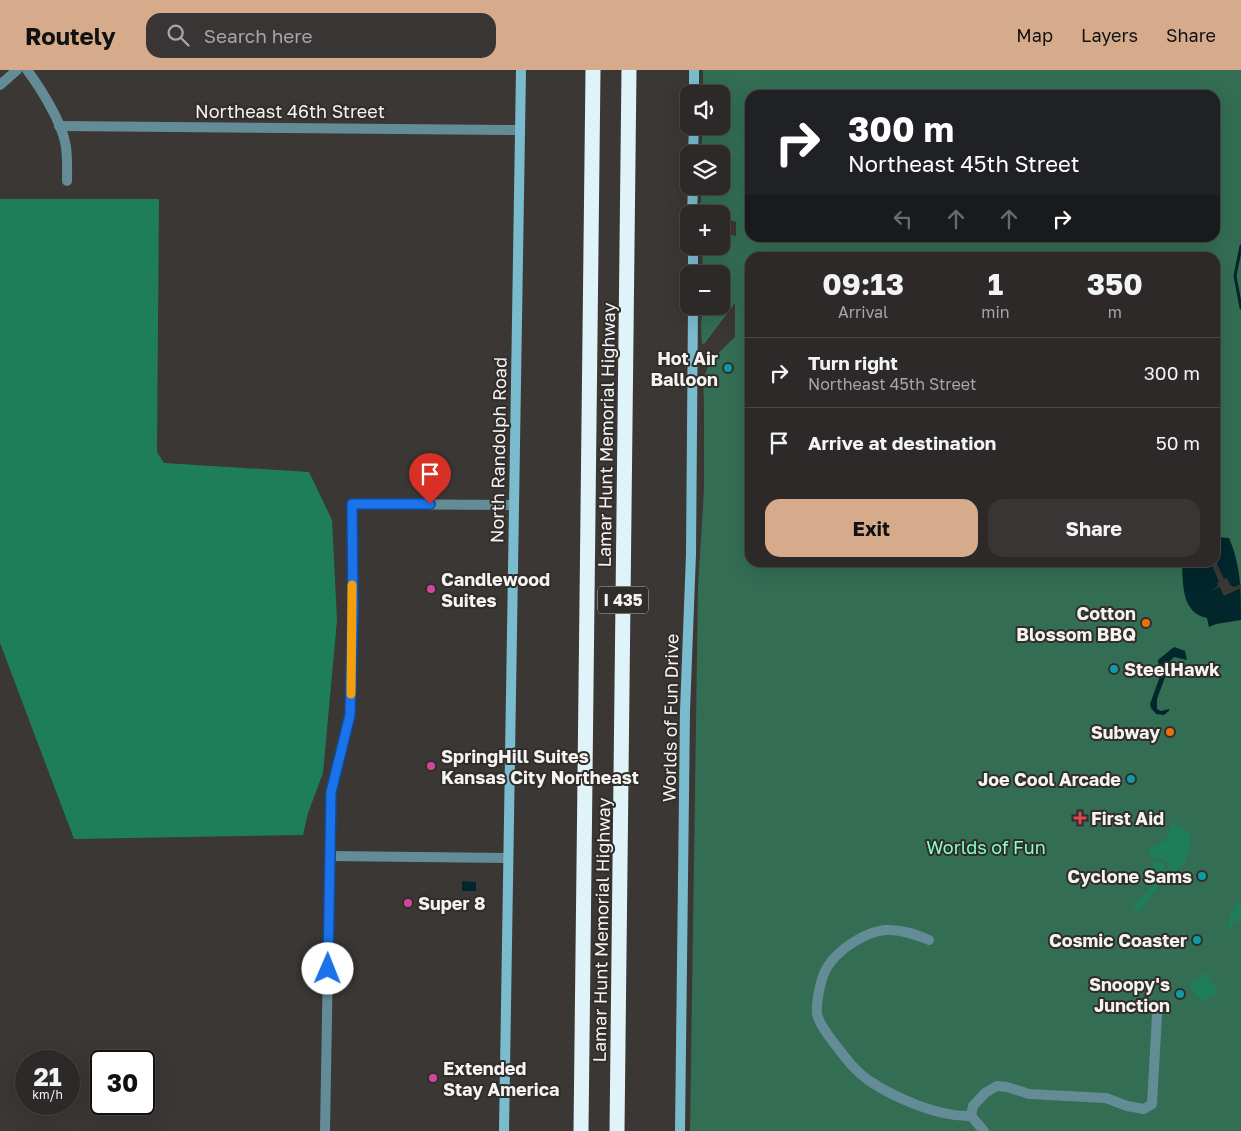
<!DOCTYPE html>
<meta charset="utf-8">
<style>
:root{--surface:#2c2928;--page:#383534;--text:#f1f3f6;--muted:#a6a6a8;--line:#484545;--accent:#d6ab8b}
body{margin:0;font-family:"Golos Text",sans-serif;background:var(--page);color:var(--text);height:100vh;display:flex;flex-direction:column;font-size:19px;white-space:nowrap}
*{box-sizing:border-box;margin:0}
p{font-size:16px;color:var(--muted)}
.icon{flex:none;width:28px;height:28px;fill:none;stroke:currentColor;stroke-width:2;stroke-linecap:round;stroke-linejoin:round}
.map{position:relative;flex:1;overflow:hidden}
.panel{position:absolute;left:745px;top:182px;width:475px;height:315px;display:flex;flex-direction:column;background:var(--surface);border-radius:15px;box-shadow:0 5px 20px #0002,0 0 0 1px var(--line)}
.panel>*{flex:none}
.top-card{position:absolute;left:745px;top:20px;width:475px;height:152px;border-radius:15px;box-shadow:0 5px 20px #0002,0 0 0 1px var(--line);background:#202124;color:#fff;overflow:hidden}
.fabs{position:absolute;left:680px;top:15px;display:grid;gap:10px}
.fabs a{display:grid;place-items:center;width:50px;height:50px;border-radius:10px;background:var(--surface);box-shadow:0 5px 20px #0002,0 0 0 1px var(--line);font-size:25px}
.speed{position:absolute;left:15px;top:980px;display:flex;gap:10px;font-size:25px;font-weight:700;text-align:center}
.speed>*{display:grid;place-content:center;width:65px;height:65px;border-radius:50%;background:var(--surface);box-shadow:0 5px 20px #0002,0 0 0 1px var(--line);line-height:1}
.speed small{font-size:12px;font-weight:400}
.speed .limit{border:2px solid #111;border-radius:8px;background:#fff;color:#111}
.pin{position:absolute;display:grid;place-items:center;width:42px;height:42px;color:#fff;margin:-51px -21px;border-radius:50% 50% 50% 0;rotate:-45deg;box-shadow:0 0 5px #0007}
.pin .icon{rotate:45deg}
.me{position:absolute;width:55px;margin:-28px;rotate:1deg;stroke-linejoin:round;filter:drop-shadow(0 0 4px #0008)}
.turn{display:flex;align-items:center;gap:18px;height:105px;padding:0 20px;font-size:22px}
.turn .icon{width:65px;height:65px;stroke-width:2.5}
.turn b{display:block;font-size:35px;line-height:42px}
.lanes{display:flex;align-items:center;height:48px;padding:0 20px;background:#0003;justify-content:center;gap:25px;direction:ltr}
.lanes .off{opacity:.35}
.eta{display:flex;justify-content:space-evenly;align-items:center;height:85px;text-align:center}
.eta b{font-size:30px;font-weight:700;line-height:35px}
.action{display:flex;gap:10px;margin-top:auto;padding:10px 20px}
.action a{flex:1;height:58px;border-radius:15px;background:var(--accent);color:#111;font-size:20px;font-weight:700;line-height:58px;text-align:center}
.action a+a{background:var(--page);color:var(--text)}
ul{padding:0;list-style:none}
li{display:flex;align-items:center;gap:15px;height:70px;padding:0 20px;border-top:1px solid var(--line)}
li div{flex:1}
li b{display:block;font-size:19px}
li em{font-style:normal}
header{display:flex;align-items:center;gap:30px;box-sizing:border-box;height:70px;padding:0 25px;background:var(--accent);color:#111}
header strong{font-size:24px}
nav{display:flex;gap:28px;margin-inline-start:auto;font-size:18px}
.search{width:350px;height:45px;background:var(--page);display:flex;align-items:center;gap:12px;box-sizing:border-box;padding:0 18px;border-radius:15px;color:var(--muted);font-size:19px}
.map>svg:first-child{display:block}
.green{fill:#336d54;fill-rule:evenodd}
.forest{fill:#1e7e5a}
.water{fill:#01262c}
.pier{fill:#3a3735}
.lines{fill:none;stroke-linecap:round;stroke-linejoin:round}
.stream{stroke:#01262c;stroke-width:3}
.street{stroke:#648c97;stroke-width:10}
.secondary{stroke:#7abccd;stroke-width:10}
.highway{stroke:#e0f3f8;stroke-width:15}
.route-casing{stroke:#114b97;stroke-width:12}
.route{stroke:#1a73e8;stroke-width:9}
.slow{stroke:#f59e0b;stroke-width:9}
.culture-dot{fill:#0f9aa8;stroke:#302d2b;stroke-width:2}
.hotel-dot{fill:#d1479c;stroke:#302d2b;stroke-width:2}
.food-dot{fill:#e8710a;stroke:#302d2b;stroke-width:2}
.health-dot{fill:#e0444e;stroke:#302d2b;stroke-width:2}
.labels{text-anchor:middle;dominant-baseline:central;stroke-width:4;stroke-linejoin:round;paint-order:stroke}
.shield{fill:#302d2b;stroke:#bbb8b7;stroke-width:1}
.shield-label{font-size:16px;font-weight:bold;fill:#f6f4f3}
.street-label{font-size:18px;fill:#f6f4f3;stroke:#302d2b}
.poi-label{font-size:18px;font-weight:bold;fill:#f6f4f3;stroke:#302d2b;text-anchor:end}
.park-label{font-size:18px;fill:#86ffc9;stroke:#302d2b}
</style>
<header>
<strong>Routely</strong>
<div class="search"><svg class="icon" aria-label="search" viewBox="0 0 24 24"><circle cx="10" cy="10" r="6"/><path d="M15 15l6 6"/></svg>Search here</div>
<nav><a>Map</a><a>Layers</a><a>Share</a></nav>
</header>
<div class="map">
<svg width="1241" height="1061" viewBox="0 0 1241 1061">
<rect width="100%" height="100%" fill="#3a3735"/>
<!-- green -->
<path class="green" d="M 703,0 L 1241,0 L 1241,1061 L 690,1061 L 698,516 L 704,420 L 704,330 C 701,295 713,289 735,267 L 735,233 L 705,273 L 702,274 L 701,254 L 703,236 L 721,236 L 721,204 L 703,204 L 702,176 L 721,176 L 721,163 L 736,166 L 736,152 L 721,147 L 721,144 C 711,144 704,143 699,133 L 701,132 L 701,116 L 721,116 L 721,84 L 702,84 L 702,56 L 721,56 L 721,24 L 703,24 ZM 750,25 L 1215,25 L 1215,168 L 750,168 ZM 750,188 L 1215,188 L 1215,492 L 750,492 Z"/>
<!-- forest -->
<g class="forest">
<path d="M 0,129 L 159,129 L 157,382 L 164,393 L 309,402 L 332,450 L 337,550 L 323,703 L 308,743 L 303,765 L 74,769 L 0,573 Z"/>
<path d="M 1170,754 C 1174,756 1178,755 1182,757 C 1198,764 1188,786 1183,797 L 1181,795 L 1170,808 C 1172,795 1166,786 1151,788 L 1149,780 C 1154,774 1165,774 1168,765 C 1170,762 1170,755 1170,754 Z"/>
<path d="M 1152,791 L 1162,793 L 1166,798 L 1167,806 L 1138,842 L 1132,837 L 1150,817 L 1147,813 L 1153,806 Z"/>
<path d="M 1237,832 L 1241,833 L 1241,851 L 1235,851 L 1231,859 L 1228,859 L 1230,846 Z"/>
<path d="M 1206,902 L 1214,916 L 1220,922 L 1201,932 C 1199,924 1191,921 1189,913 L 1197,911 Z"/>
</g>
<!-- water -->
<g class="water">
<path d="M 1215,467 L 1229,468 C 1241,496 1241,520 1241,550 L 1216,554 L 1209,557 L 1207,548 C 1181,543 1183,513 1182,493 L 1215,492 Z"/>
<path d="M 1174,577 L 1185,581 L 1187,590 L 1174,587 L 1170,591 L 1167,599 L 1168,599 L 1157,629 L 1157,639 L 1161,641 L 1169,639 L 1169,641 L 1164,645 L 1156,644 L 1151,638 L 1150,634 L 1163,598 L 1158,593 L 1158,590 Z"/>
<path d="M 462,811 L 476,812 L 476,821 L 462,821 Z"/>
</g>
<!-- pier -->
<path class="pier" d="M 1215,489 L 1224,509 L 1227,508 L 1230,515 L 1234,517 L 1241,514 L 1241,518 L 1224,526 L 1220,517 L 1210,521 L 1218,516 L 1217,513 L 1219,512 L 1211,493 L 1215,492 Z"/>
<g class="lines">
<!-- stream -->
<path class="stream" d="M 1241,176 L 1235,206 L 1241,238"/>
<!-- street -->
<g class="street">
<path d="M 27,0 C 40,17 61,51 65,72 C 68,84 67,98 67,111"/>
<path d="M 0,15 L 17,0"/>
<path d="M 59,56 L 520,60"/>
<path d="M 329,786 L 508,788"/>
<path d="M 929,870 C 915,864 901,859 885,860 C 865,862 839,879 828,896 C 821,905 816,932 817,944 C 819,954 828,965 834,973 C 844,986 854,1000 868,1010 C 895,1028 938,1047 971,1046"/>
<path d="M 325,1061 L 331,722 L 350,645 L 353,541 L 352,434 L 513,435"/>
<path d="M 984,1061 L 971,1046 L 973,1036 L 985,1023 L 997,1016 L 1007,1017 L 1029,1024 L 1106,1028 L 1127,1036 L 1144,1039 L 1152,1034 L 1157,945"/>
</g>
<!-- secondary -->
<g class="secondary">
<path d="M 694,24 L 694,0"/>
<path d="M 693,84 L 694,56"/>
<path d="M 692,144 L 693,116"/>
<path d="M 693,176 L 693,204"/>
<path d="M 504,1061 L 521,0"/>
<path d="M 680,1061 L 685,641 L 691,484 L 693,236"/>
</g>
<!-- highway -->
<g class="highway">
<path d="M 581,1061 L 593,0"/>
<path d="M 617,1061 L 629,0"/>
</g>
</g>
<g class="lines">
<defs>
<path id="route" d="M 328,899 L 331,722 L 350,645 L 353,541 L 352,434 L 430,434"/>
</defs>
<!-- route casing -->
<use href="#route" class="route-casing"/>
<!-- route -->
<use href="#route" class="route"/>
<!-- slow -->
<path class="slow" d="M 351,624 L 352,515"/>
</g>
<!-- markers -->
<g class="culture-dot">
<circle cx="728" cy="298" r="5"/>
<circle cx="1114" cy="599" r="5"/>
<circle cx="1131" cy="709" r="5"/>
<circle cx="1202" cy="806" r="5"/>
<circle cx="1197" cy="870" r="5"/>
<circle cx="1180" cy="924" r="5"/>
</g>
<g class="hotel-dot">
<circle cx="431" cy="519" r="5"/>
<circle cx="431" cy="696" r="5"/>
<circle cx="408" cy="833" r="5"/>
<circle cx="433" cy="1008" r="5"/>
</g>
<g class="food-dot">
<circle cx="1146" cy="553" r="5"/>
<circle cx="1170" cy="662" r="5"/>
</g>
<path class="health-dot" d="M1077.5 740.5h5v5h5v5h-5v5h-5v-5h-5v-5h5z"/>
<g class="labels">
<!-- shield labels -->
<rect class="shield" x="598" y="516.5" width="50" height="27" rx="4"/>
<g class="shield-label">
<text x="623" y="530">I 435</text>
</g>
<!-- street labels -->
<g class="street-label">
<text x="290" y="41">Northeast 46th Street</text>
<text transform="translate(606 365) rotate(-89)">Lamar Hunt Memorial Highway</text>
<text transform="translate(498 380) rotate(-89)">North Randolph Road</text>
<text transform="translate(670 648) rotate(-89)">Worlds of Fun Drive</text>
<text transform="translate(601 860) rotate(-89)">Lamar Hunt Memorial Highway</text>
</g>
<!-- poi labels -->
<g class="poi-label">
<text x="718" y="288">Hot Air<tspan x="718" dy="21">Balloon</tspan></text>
<text x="441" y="509" text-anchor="start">Candlewood<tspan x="441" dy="21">Suites</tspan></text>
<text x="1136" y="543">Cotton<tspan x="1136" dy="21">Blossom BBQ</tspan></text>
<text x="1124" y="599" text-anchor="start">SteelHawk</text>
<text x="1160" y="662">Subway</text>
<text x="441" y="686" text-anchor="start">SpringHill Suites<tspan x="441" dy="21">Kansas City Northeast</tspan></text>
<text x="1121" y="709">Joe Cool Arcade</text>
<text x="1091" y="748" text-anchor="start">First Aid</text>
<text x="1192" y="806">Cyclone Sams</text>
<text x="418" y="833" text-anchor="start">Super 8</text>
<text x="1187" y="870">Cosmic Coaster</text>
<text x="1170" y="914">Snoopy's<tspan x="1170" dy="21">Junction</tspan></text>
<text x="443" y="998" text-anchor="start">Extended<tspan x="443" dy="21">Stay America</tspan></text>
</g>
<!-- park labels -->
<g class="park-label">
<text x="986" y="777">Worlds of Fun</text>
</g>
</g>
</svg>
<div class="fabs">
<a><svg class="icon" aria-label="sound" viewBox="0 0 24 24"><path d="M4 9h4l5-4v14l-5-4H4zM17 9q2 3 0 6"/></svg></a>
<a><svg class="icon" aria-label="layers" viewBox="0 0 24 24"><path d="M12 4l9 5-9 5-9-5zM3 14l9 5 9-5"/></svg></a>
<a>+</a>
<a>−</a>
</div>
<div class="speed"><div>21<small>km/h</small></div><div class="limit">30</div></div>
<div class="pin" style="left:430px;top:434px;background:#d93025"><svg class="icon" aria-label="arrive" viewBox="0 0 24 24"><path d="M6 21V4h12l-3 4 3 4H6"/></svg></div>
<svg class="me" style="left:328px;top:899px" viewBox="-20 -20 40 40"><circle r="19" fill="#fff"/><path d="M0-13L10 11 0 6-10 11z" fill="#1a73e8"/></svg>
<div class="top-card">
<div class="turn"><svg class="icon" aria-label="right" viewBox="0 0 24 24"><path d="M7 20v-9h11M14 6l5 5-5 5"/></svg><div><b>300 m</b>Northeast 45th Street</div></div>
<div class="lanes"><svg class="icon off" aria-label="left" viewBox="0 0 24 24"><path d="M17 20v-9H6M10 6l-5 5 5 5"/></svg><svg class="icon off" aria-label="ahead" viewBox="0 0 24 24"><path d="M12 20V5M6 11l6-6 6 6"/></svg><svg class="icon off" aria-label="ahead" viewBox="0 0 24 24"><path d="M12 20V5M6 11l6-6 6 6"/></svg><svg class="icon" aria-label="right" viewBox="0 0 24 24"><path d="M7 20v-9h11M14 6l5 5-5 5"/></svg></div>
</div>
<section class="panel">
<div class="eta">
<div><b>09:13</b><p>Arrival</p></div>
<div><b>1</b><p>min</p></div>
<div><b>350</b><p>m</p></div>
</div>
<ul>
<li><svg class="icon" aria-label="right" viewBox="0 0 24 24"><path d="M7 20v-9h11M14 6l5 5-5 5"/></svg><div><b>Turn right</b><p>Northeast 45th Street</p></div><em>300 m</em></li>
<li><svg class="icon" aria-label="arrive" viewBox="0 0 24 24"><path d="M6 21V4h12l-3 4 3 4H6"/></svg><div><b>Arrive at destination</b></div><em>50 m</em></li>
</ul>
<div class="action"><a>Exit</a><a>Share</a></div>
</section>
</div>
